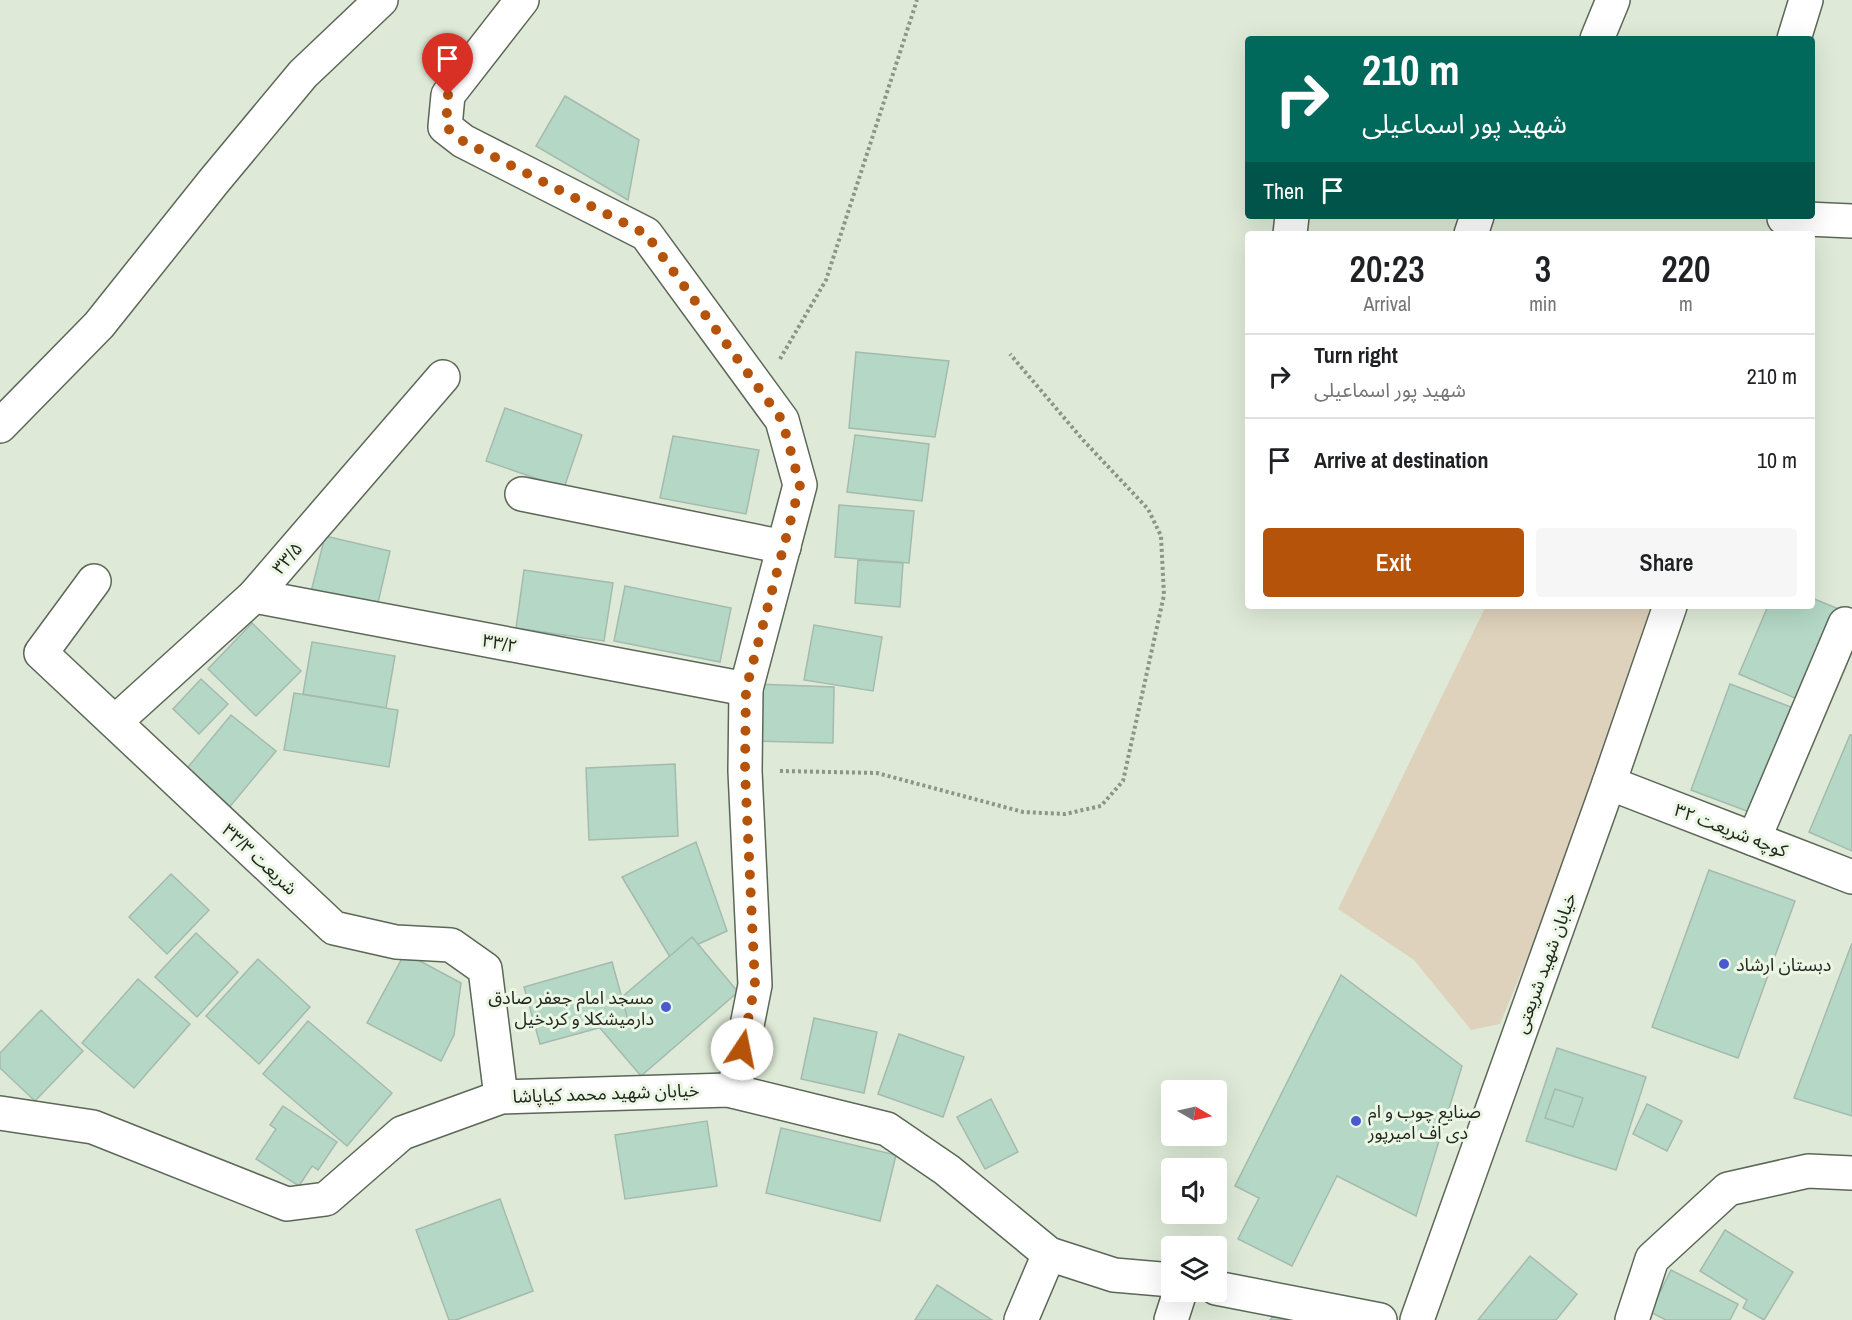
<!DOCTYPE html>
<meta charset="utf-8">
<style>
:root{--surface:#fff;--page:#f6f6f6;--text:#202124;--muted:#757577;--line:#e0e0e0;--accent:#b45309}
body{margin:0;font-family:"Archivo Narrow","Noto Sans Arabic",sans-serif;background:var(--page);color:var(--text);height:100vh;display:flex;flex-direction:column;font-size:22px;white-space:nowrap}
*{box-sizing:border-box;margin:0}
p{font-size:20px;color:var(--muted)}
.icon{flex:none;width:33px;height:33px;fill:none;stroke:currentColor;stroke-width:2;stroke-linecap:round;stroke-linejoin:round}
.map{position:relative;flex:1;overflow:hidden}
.drawer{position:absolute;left:1245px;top:231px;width:570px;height:378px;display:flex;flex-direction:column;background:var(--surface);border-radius:6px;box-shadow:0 6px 24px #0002}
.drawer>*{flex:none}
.hud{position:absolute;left:1245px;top:36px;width:570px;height:183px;border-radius:6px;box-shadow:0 6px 24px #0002;background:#00695c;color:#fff;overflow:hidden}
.needle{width:39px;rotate:99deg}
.buttons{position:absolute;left:1161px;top:1080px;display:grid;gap:12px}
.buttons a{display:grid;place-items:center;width:66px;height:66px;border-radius:6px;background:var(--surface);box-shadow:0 6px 24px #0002;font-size:30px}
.pin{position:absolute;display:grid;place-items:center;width:51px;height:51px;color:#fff;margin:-62px -26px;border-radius:50% 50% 50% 0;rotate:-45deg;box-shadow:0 0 6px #0007}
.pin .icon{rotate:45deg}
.me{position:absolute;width:66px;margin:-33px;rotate:11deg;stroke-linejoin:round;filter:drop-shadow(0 0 4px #0008)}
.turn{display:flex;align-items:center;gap:21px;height:126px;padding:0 18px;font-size:27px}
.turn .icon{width:78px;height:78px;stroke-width:2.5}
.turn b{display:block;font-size:42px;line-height:51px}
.then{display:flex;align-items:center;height:57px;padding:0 18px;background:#0003;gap:12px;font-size:22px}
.eta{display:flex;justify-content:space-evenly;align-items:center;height:102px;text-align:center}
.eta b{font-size:36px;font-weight:600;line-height:42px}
.action{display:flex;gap:12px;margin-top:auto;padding:12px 18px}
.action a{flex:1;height:69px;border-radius:6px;background:var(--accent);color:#fff;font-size:24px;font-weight:600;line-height:69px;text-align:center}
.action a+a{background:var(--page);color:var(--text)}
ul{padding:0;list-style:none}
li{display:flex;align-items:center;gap:18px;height:84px;padding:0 18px;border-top:2px solid var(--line)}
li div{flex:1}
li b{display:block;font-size:22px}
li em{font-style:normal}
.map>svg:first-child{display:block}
.green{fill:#dfd2bc}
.building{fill:#b4d8c5;stroke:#a5baaf;stroke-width:1.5}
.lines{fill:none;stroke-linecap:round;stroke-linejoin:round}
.minor-casing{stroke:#5c6757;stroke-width:36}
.highway-casing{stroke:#5c6757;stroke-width:36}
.path{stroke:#8c9587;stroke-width:4;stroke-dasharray:3 3;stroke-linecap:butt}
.minor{stroke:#fff;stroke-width:33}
.highway{stroke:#fff;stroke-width:33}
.route{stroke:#b45309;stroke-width:10;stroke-dasharray:0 18}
.poi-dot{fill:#495acf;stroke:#ebf7e4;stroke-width:2}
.labels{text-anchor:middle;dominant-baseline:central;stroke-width:6;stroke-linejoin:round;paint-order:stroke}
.street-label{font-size:18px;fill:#21261f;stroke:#ebf7e4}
.poi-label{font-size:18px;fill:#21261f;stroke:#ebf7e4;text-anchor:start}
</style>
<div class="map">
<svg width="1852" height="1320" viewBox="0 0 1852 1320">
<rect width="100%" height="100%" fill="#deead7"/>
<!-- green -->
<path class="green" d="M 1486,606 L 1657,606 L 1573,847 L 1500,1024 L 1471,1030 L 1414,960 L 1338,909 Z"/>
<!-- building -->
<g class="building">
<path d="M 565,96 L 639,140 L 628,200 L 536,146 Z"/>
<path d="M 856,352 L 949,361 L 935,437 L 849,428 Z"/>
<path d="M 505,408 L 582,435 L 564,488 L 486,461 Z"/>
<path d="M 855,435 L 929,444 L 922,501 L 847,492 Z"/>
<path d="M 673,436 L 759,450 L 746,514 L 660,498 Z"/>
<path d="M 839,505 L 914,511 L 909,563 L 835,557 Z"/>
<path d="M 325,536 L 390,551 L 377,607 L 311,592 Z"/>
<path d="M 858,560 L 903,563 L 900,607 L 855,603 Z"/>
<path d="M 524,570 L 613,583 L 604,641 L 516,628 Z"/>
<path d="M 625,586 L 731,608 L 720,662 L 614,641 Z"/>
<path d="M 1812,598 L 1841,610 L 1802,701 L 1739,674 L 1768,606 L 1812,606 Z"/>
<path d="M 252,623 L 301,671 L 256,716 L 208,669 Z"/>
<path d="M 814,625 L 882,637 L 873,691 L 804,680 Z"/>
<path d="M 312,642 L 395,656 L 386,708 L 303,694 Z"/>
<path d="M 201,679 L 228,704 L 199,734 L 173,709 Z"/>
<path d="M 755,684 L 834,687 L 833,743 L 754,741 Z"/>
<path d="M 1730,684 L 1791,707 L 1752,813 L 1691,790 Z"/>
<path d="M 294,693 L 398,710 L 389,767 L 284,750 Z"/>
<path d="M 231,715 L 276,751 L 228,809 L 184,772 Z"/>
<path d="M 1850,735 L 1852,735 L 1852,851 L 1809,832 Z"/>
<path d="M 675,764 L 678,836 L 589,840 L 586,768 Z"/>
<path d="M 696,842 L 727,931 L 670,957 L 622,877 Z"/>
<path d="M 1709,870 L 1795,901 L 1738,1058 L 1652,1027 Z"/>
<path d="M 171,874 L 209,910 L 167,954 L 129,917 Z"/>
<path d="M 196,933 L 238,972 L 197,1017 L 155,977 Z"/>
<path d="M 692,937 L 738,992 L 641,1076 L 594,1021 Z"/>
<path d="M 1852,943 L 1852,1116 L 1794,1098 Z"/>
<path d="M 405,953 L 461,983 L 454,1035 L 441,1061 L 367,1023 Z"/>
<path d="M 258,959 L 310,1007 L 259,1064 L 206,1016 Z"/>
<path d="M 612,962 L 628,1020 L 540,1044 L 524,987 Z"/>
<path d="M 1341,975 L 1462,1066 L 1416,1216 L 1337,1176 L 1292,1266 L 1238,1239 L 1259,1198 L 1235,1186 Z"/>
<path d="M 138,979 L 190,1024 L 134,1088 L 82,1043 Z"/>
<path d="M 41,1010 L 83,1051 L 35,1101 L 0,1068 L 0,1053 Z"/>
<path d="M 814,1018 L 877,1032 L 864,1093 L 801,1079 Z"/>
<path d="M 308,1021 L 392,1093 L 347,1146 L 263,1074 Z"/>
<path d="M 899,1034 L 964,1057 L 943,1117 L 878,1094 Z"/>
<path d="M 1557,1048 L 1646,1077 L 1616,1170 L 1526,1141 Z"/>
<path d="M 1555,1089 L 1583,1098 L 1573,1127 L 1545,1118 Z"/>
<path d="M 991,1099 L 1018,1152 L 985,1169 L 957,1117 Z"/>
<path d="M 1647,1104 L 1682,1121 L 1667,1151 L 1633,1134 Z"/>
<path d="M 283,1106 L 337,1142 L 318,1170 L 312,1166 L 299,1186 L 256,1159 L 276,1129 L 270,1125 Z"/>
<path d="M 707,1121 L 717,1186 L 625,1199 L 615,1135 Z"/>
<path d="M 781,1128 L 896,1155 L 880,1221 L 766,1193 Z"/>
<path d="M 500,1199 L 533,1291 L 456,1320 L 449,1320 L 416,1230 Z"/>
<path d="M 1725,1230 L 1793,1272 L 1764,1320 L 1743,1308 L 1747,1300 L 1700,1271 Z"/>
<path d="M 1530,1256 L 1577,1294 L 1556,1320 L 1478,1320 Z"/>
<path d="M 1671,1270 L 1738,1304 L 1730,1320 L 1666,1320 L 1650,1312 Z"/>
<path d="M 937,1285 L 992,1320 L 915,1320 Z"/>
<path d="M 1275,1314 L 1293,1320 L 1270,1320 Z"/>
</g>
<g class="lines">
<defs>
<g id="minor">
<path d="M 522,0 L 448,95 L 445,127 L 463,141 L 646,234 L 782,420 L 800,485 L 746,689 L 745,771 L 755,985 L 734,1091"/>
<path d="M 1597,39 L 1613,0"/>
<path d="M 1794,39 L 1806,0"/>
<path d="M 1784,218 L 1852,221"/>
<path d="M 1290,234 L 1292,216"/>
<path d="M 1471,234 L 1477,216"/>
<path d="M 522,494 L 784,547"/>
<path d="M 94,581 L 41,653 L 334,928 L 396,942 L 451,945 L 485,969 L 501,1097"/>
<path d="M 254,596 L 746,689"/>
<path d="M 115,722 L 254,596 L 443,377"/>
<path d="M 1609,783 L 1852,877"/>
<path d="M 1754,839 L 1845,624"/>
<path d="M 0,1113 L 93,1127 L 287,1204 L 326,1199 L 402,1133 L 501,1097 L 728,1090 L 887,1129 L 947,1170 L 1049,1254 L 1114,1275 L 1172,1280"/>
<path d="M 1216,1288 L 1380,1320"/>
<path d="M 1021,1320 L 1049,1254"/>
<path d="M 1171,1320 L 1180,1292"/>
<path d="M 1417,1320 L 1609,783 L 1670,606"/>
<path d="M 1632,1320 L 1652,1259 L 1728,1189 L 1808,1171 L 1852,1173"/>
</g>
<path id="highway" d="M 0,426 L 99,325 L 214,181 L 303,74 L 381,0"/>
</defs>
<!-- minor casing -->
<use href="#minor" class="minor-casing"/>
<!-- highway casing -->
<use href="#highway" class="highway-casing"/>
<!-- path -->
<g class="path">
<path d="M 780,359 L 826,280 L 917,0"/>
<path d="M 780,771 L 877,773 L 1023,812 L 1065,814 L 1101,806 L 1123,781 L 1164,595 L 1161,536 L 1148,509 L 1083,440 L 1010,354"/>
</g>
<!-- minor -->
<use href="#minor" class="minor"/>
<!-- highway -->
<use href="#highway" class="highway"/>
</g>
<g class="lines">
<!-- route -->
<path class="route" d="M 448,95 L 446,127 L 463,141 L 646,234 L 782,420 L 800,485 L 746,689 L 745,771 L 755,985 L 742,1049"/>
</g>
<!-- markers -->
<g class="poi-dot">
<circle cx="1724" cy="964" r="6"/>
<circle cx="666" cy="1007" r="6"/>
<circle cx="1356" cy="1121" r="6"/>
</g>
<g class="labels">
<!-- street labels -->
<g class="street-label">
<text transform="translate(287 558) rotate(-49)">۳۳/۵</text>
<text transform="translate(500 643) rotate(11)">۳۳/۲</text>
<text transform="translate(1731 830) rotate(21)">کوچه شریعت ۳۲</text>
<text transform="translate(260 859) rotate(43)">شریعت ۳۳/۳</text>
<text transform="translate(1545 963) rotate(-70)">خیابان شهید شریعتی</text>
<text transform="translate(606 1093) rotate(-2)">خیابان شهید محمد کیاپاشا</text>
</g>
<!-- poi labels -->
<g class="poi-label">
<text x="1736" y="964">دبستان ارشاد</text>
<text x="654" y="997" text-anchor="end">مسجد امام جعفر صادق<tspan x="654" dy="21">دارمیشکلا و کردخیل</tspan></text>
<text x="1368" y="1111">صنایع چوب و ام<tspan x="1368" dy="21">دی اف امیرپور</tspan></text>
</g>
</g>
</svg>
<div class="buttons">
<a><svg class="needle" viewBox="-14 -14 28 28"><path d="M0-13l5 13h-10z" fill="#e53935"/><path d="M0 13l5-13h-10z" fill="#757577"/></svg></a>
<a><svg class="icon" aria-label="sound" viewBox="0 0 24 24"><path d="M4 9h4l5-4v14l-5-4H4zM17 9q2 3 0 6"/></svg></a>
<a><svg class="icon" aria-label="layers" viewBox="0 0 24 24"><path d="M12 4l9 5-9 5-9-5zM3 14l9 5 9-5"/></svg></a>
</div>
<div class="pin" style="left:448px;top:95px;background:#d93025"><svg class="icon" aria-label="arrive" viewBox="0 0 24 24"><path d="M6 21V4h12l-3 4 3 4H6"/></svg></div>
<svg class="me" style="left:742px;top:1049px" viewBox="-20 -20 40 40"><circle r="19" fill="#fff"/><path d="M0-13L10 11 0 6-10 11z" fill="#b45309"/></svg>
<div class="hud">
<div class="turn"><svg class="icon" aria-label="right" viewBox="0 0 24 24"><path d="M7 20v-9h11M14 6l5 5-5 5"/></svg><div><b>210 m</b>شهید پور اسماعیلی</div></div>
<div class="then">Then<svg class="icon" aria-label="arrive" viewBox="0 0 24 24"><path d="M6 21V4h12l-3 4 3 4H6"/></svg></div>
</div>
<section class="drawer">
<div class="eta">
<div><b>20:23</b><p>Arrival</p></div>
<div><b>3</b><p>min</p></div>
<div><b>220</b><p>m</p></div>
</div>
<ul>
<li><svg class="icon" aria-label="right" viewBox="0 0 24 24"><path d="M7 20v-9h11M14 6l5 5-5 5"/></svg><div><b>Turn right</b><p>شهید پور اسماعیلی</p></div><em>210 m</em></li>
<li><svg class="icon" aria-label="arrive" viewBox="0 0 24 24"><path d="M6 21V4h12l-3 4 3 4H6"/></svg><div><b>Arrive at destination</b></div><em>10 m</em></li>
</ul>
<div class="action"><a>Exit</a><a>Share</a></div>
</section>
</div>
